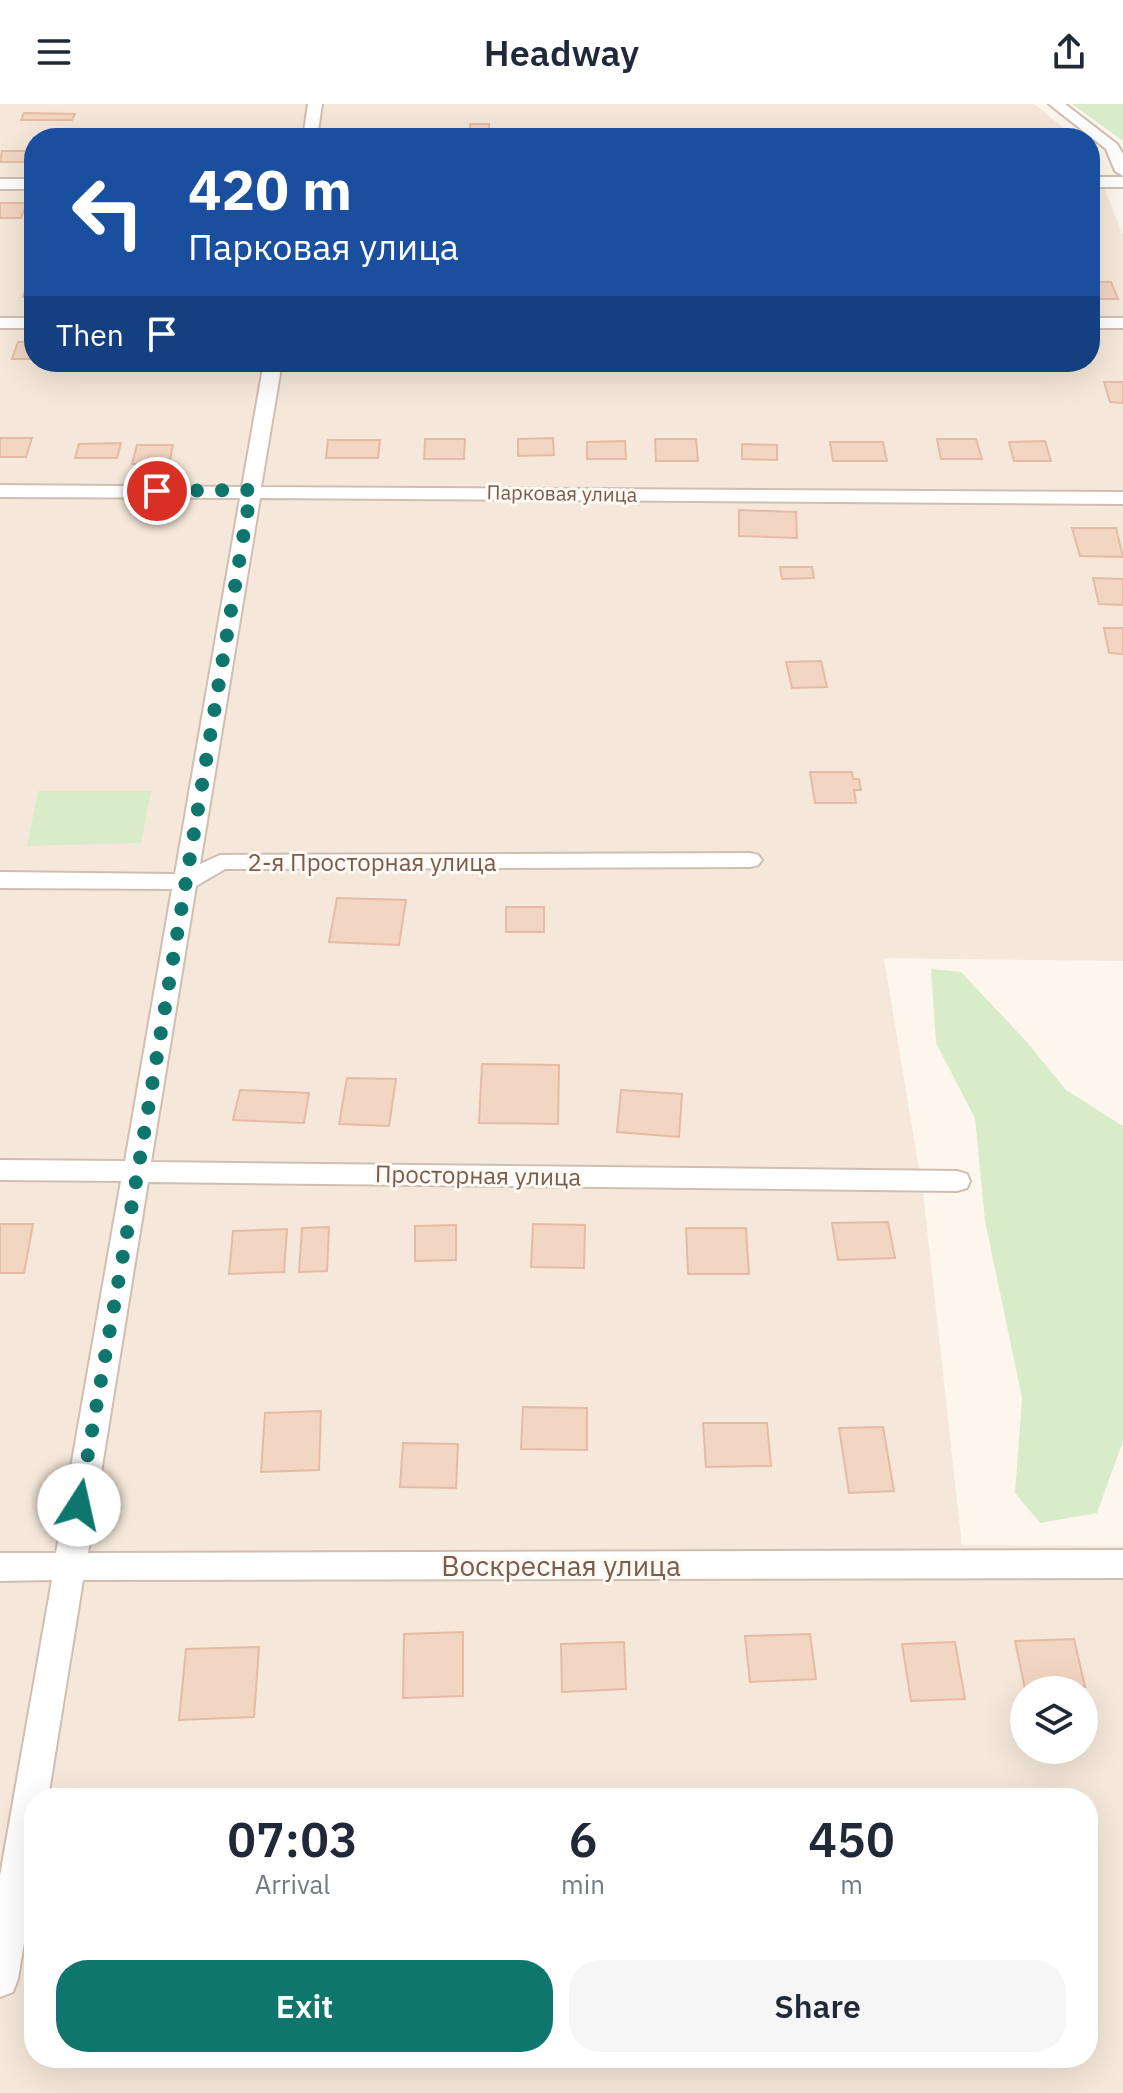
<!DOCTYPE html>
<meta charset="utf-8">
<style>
:root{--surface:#fff;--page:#f6f6f7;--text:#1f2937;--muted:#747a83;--accent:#0f766e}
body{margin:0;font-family:"IBM Plex Sans",sans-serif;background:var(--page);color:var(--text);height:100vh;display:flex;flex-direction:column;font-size:30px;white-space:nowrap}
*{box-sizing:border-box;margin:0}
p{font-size:26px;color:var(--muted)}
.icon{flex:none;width:44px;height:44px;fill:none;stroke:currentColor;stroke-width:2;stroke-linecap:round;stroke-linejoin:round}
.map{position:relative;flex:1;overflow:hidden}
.panel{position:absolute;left:24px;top:1684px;width:1074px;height:280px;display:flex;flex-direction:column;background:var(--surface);border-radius:32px;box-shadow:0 8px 32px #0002}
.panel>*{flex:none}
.banner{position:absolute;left:24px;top:24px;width:1076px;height:244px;border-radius:32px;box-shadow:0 8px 32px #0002;background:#1a4fa0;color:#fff;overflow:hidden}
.tools{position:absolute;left:1010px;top:1572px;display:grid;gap:16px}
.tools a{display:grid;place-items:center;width:88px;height:88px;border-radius:50%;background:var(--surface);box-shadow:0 8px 32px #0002;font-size:40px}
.pin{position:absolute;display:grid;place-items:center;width:68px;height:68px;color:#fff;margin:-34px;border:4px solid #fff;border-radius:50%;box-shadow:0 2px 8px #0007}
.me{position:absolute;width:88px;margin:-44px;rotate:10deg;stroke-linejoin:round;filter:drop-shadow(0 0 6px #0008)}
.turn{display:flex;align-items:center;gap:28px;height:168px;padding:0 32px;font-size:36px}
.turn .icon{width:104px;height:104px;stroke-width:2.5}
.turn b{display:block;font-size:56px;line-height:68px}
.then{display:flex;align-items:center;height:76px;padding:0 32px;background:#0003;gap:16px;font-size:30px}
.eta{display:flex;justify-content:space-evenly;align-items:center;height:136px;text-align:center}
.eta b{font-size:48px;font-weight:600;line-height:56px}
.cta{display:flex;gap:16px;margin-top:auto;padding:16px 32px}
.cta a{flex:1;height:92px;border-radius:32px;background:var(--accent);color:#fff;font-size:32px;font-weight:600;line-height:92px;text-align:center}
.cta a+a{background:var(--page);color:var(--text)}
header{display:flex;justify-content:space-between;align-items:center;height:104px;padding:0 32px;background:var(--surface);font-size:36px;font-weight:600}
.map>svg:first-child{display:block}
.residential{fill:#f5e8da;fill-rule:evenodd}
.green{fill:#d8ecc9}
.building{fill:#f3d5c3;stroke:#e6bba3;stroke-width:2}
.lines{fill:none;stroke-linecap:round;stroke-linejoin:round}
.minor-casing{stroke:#d1beb0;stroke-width:4}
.minor{fill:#fff;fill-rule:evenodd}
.route{stroke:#0f766e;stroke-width:14;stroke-dasharray:0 25.2}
.labels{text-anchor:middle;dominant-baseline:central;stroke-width:6;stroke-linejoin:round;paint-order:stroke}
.far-street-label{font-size:20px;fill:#7a5c4d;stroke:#fffaf3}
.street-label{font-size:24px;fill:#7a5c4d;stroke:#fffaf3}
.near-street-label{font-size:28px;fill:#7a5c4d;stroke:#fffaf3}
</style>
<header><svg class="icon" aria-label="menu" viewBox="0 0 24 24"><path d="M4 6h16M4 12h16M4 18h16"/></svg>Headway<svg class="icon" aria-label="share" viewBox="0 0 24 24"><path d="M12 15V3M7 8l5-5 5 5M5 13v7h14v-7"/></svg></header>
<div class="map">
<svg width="1123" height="1989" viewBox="0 0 1123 1989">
<rect width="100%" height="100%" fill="#fdf6ec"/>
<!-- residential -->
<path class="residential" d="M 0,0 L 1034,0 L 1076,34 L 34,34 L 34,258 L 1090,258 L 1090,49 L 1123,131 L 1123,857 L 884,854 L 923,1088 L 962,1441 L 1123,1442 L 1123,1989 L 0,1989 ZM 1024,1586 L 1084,1586 L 1084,1646 L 1024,1646 ZM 34,1694 L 1088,1694 L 1088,1954 L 34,1954 Z"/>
<!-- green -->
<g class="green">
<path d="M 1072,0 L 1123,0 L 1123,37 Z"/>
<path d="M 38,687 L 151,687 L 141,739 L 27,742 Z"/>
<path d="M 931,865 L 961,868 L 1026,937 L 1066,986 L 1123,1022 L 1123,1337 L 1097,1409 L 1040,1419 L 1015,1389 L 1022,1294 L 985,1117 L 975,1014 L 936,939 Z"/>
</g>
<!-- building -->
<g class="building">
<path d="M 24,9 L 75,10 L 72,16 L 21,16 Z"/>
<rect x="470" y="20" width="19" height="7"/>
<path d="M 2,47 L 32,47 L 28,58 L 0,58 Z"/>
<path d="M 0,99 L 27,99 L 21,114 L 0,114 Z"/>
<path d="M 29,175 L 34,175 L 34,193 L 23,193 Z"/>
<path d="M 1090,178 L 1111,178 L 1118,195 L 1090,195 Z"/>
<path d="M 18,238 L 34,238 L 34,255 L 12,255 Z"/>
<path d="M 1104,278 L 1123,278 L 1123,299 L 1110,298 Z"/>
<path d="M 0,334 L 32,334 L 26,353 L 0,353 Z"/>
<path d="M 553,334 L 554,351 L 518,352 L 518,335 Z"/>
<path d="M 425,335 L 465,335 L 464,355 L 424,355 Z"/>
<path d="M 655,335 L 696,335 L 698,357 L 656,357 Z"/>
<path d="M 937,335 L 976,335 L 982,355 L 941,355 Z"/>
<path d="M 328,336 L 380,336 L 378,354 L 326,354 Z"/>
<path d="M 625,337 L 626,355 L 587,355 L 587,338 Z"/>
<path d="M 1045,337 L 1051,357 L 1014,357 L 1009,338 Z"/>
<path d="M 830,338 L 883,338 L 887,357 L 833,357 Z"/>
<path d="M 121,339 L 117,354 L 75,354 L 79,340 Z"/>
<path d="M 742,340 L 777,341 L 777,356 L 742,355 Z"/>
<path d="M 137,341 L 173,341 L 169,360 L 132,360 Z"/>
<path d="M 739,406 L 796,408 L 797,434 L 739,432 Z"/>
<path d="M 1072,424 L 1116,424 L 1123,453 L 1080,452 Z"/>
<path d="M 780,463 L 812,463 L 814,474 L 782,475 Z"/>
<path d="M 1093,474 L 1123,475 L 1123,501 L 1099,500 Z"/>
<path d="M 1104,524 L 1123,524 L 1123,550 L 1109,549 Z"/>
<path d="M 821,557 L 827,583 L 792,584 L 786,558 Z"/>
<path d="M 810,668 L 852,668 L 853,675 L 859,675 L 861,686 L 854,686 L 856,699 L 815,699 Z"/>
<path d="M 337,794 L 406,796 L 399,841 L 329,838 Z"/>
<rect x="506" y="803" width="38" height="25"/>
<path d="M 482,960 L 559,961 L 558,1020 L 479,1019 Z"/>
<path d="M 347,974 L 396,975 L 389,1022 L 339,1020 Z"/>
<path d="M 240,986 L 309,989 L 304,1019 L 233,1016 Z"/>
<path d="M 621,986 L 682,990 L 679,1033 L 617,1028 Z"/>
<path d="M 888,1118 L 895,1154 L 838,1156 L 832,1119 Z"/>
<path d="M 0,1120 L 33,1120 L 24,1169 L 0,1169 Z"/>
<path d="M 533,1120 L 585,1121 L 584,1164 L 531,1163 Z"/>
<path d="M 456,1121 L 456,1156 L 415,1157 L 415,1122 Z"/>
<path d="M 329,1123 L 327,1167 L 299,1168 L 302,1124 Z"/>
<path d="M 686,1124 L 746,1124 L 749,1170 L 688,1170 Z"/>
<path d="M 287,1125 L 284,1168 L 229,1170 L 233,1127 Z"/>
<path d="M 523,1303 L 587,1304 L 587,1346 L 521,1345 Z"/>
<path d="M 321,1307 L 319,1366 L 261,1368 L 265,1309 Z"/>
<path d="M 703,1319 L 767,1319 L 771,1362 L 706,1363 Z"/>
<path d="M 883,1323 L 894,1387 L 849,1389 L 839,1324 Z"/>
<path d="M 403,1339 L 458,1340 L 456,1384 L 400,1383 Z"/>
<path d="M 463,1528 L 463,1592 L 403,1594 L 404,1530 Z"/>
<path d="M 810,1530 L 816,1575 L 750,1578 L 745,1532 Z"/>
<path d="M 1074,1535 L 1085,1583 L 1025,1585 L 1015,1537 Z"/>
<path d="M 624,1538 L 626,1585 L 562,1588 L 561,1540 Z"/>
<path d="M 955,1538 L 965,1595 L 911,1597 L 902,1540 Z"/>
<path d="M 259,1543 L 254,1613 L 179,1616 L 186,1545 Z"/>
</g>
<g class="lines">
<defs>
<g id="minor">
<path d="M 308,0 L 322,0 L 317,34 L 303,34 Z"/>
<path d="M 1049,0 L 1065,0 L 1117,40 L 1123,50 L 1123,72 L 1115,67 L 1106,45 Z"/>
<rect x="1090" y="73" width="33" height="10"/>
<rect x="0" y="75" width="34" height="10"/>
<rect x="0" y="214" width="34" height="10"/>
<rect x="1090" y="214" width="33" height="10"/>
<path d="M 264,258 L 282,258 L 261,383 L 1123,388 L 1123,400 L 260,394 L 200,760 L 220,751 L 750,749 L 758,751 L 762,756 L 758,761 L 750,763 L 225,765 L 196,782 L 151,1058 L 957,1067 L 967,1070 L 970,1077 L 967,1084 L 957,1087 L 148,1078 L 88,1449 L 1123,1446 L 1123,1474 L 83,1476 L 48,1694 L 34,1694 L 34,1777 L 18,1875 L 13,1888 L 0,1893 L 0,1772 L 52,1476 L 0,1477 L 0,1449 L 56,1449 L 121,1077 L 0,1076 L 0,1056 L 125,1057 L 172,785 L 0,784 L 0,768 L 175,770 L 240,394 L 0,393 L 0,381 L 242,383 Z"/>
</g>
</defs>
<!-- minor casing -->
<use href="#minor" class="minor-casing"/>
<!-- minor -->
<use href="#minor" class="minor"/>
</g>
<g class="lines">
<!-- route -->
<path class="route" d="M 79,1401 L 138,1066 L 251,386 L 157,387"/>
</g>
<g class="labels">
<!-- far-street labels -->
<g class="far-street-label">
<text transform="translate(562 389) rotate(1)">Парковая улица</text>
</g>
<!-- street labels -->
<g class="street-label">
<text x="372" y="758">2-я Просторная улица</text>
<text transform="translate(478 1071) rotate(1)">Просторная улица</text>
</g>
<!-- near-street labels -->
<g class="near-street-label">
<text x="561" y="1461">Воскресная улица</text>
</g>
</g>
</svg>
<div class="tools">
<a><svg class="icon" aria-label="layers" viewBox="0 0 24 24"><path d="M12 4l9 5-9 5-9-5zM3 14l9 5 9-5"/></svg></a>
</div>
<div class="pin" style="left:157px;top:387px;background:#d93025"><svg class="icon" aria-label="arrive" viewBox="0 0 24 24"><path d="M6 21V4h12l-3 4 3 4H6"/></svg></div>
<svg class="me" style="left:79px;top:1401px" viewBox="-20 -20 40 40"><circle r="19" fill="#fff"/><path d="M0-13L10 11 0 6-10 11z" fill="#0f766e"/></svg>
<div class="banner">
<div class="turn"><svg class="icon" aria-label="left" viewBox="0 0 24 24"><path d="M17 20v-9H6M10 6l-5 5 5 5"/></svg><div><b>420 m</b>Парковая улица</div></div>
<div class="then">Then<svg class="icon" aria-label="arrive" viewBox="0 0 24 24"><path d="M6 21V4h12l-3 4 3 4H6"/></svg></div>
</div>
<section class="panel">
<div class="eta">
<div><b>07:03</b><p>Arrival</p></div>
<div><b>6</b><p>min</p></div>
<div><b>450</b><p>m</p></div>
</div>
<div class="cta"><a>Exit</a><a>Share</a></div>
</section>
</div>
